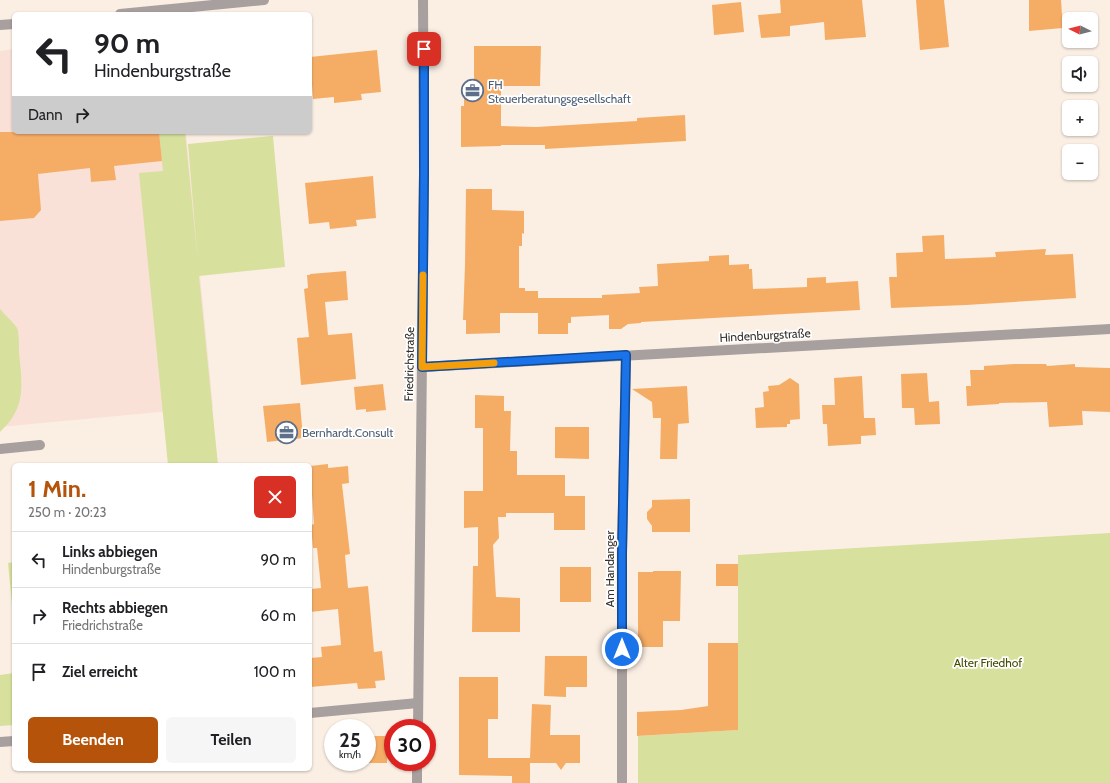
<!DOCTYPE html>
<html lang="de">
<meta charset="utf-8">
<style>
:root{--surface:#fff;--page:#f6f6f6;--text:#202124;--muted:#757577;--line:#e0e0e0;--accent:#b45309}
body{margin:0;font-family:Cabin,sans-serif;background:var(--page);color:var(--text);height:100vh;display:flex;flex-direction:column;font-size:15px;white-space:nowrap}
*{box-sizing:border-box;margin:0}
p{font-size:13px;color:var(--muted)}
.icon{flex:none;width:22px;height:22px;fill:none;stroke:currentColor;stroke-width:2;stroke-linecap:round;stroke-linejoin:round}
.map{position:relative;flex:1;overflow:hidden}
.details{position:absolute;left:12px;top:463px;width:300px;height:308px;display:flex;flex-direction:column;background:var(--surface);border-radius:6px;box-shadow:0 1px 3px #0004}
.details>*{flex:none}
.banner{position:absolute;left:12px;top:12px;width:300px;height:122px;border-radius:6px;box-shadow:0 1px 3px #0004;background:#fff;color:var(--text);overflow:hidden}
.needle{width:26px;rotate:276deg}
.buttons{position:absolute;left:1062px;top:12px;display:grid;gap:8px}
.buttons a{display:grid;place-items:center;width:36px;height:36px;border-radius:6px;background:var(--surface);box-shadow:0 1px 3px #0004;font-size:20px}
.speed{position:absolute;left:324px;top:719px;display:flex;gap:8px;font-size:20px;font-weight:700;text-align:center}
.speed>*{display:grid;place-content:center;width:52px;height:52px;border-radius:50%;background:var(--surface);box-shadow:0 1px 3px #0004;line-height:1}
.speed small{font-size:10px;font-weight:400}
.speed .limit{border:6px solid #d22;background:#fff;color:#111}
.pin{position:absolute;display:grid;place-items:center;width:34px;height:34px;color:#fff;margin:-17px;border-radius:8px;box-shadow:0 2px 6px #0006}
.me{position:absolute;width:44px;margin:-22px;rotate:0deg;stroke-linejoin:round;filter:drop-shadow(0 0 3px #0008)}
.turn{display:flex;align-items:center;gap:14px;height:84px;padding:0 16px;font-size:18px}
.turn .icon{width:52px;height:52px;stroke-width:2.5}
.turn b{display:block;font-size:28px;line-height:34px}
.then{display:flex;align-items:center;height:38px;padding:0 16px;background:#0003;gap:8px;font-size:15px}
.round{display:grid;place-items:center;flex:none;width:42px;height:42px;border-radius:6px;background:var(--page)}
.head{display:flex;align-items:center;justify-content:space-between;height:68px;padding:0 16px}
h1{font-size:24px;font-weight:700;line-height:30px;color:var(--accent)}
.action{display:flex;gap:8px;margin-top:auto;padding:8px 16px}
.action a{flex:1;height:46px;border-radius:6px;background:var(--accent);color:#fff;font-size:16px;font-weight:700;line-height:46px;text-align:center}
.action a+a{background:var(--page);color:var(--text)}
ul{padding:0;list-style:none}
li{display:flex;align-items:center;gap:12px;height:56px;padding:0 16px;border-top:1px solid var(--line)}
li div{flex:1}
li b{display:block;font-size:15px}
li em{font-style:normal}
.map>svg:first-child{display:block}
.commercial{fill:#fae1d7}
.green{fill:#d7e09d}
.building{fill:#f5ad66}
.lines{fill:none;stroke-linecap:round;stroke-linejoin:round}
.street{stroke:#a7a09e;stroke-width:10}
.route-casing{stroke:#114b97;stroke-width:10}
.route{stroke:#1a73e8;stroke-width:7}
.slow{stroke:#f59e0b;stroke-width:7}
.labels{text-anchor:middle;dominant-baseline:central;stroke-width:3.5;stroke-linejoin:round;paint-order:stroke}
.service-label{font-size:12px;fill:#4e5e75;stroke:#fff;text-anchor:start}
.street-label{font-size:12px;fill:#35302c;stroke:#fff}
.park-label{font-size:12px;fill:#474c00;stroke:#fff}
</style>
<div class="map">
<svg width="1110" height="783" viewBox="0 0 1110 783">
<rect width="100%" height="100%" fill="#fbefe4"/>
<!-- commercial -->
<path class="commercial" d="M 14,49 L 14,132 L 186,132 L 213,407 L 0,427 L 0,51 Z"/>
<!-- green -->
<g class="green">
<path d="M 159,132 L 185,132 L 198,263 L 188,144 L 273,136 L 285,267 L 199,276 L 218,465 L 168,465 L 139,173 L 163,171 Z"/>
<path d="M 0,309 C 4,314 14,323 17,328 C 19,331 19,347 19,352 C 22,385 27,407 0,432 Z"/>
<path d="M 1110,533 L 1110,783 L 638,783 L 638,736 L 738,730 L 738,555 Z"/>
<path d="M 14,562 L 14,625 L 8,563 Z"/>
<path d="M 14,673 L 14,725 L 0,726 L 0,675 Z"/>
</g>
<!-- building -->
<g class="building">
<path d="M 780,0 L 862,0 L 866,37 L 825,40 L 824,22 L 790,26 L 790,36 L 761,38 L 758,15 L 781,13 Z"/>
<path d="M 916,0 L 944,0 L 949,47 L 920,50 Z"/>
<path d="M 1029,0 L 1061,0 L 1063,28 L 1029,31 Z"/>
<path d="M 741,2 L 744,32 L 714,35 L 712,5 Z"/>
<path d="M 474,46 L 541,46 L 540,86 L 501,86 L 501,126 L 536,127 L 637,121 L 637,118 L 685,115 L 686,141 L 545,149 L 545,145 L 501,145 L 501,146 L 461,147 L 461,106 L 464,106 L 464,83 L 474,83 Z"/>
<path d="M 377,50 L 381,92 L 361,94 L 362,100 L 334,103 L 334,97 L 313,99 L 310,57 Z"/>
<path d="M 0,132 L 159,132 L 162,161 L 114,166 L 116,180 L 91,182 L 90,168 L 38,174 L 41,210 L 34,218 L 0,221 Z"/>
<path d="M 373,176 L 376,218 L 356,220 L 357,226 L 330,229 L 329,222 L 309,224 L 305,183 Z"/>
<path d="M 466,189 L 492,189 L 492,210 L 524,211 L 524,234 L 522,233 L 522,246 L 519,246 L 519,288 L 525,288 L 525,291 L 538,291 L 538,313 L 500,313 L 500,333 L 466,334 L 466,320 L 463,320 L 465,265 Z"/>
<path d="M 944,235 L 945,259 L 996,257 L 995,252 L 1046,249 L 1045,255 L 1073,254 L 1076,298 L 966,305 L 891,308 L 889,277 L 897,277 L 896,253 L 923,252 L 922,236 Z"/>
<path d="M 729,255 L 729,265 L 749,264 L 749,269 L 752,269 L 753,289 L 807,287 L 807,278 L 826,277 L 826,283 L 858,281 L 860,310 L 641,322 L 641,323 L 628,324 L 621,329 L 609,329 L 609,315 L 571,317 L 571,323 L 568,323 L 568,334 L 538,334 L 538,298 L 602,298 L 602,295 L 640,293 L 639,287 L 658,286 L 657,264 L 709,261 L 709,256 Z"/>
<path d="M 346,271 L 348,300 L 325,302 L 328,335 L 352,333 L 356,379 L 301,385 L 297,338 L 309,337 L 304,289 L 308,288 L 307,275 L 310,275 L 310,274 Z"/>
<path d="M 1014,364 L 1046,364 L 1047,366 L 1075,364 L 1075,367 L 1110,368 L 1110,412 L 1082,411 L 1083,425 L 1049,427 L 1047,402 L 999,403 L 999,404 L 967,406 L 966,386 L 971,386 L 970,370 L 984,370 L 984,366 Z"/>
<path d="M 927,373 L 929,402 L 939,401 L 940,424 L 915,425 L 914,408 L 902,408 L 901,374 Z"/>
<path d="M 862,376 L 864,418 L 875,418 L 876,435 L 861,436 L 861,444 L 828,446 L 827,424 L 823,424 L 822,405 L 835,405 L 834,378 Z"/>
<path d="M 790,378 L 799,384 L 800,419 L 790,420 L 790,424 L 787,424 L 787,427 L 756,428 L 755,408 L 764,407 L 763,392 L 769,391 L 768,386 L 779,385 Z"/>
<path d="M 383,384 L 386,410 L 366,412 L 366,409 L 356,410 L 354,387 Z"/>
<path d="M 687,386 L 689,423 L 678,424 L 677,459 L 660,459 L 661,418 L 653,418 L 652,402 L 632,389 Z"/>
<path d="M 475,395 L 504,396 L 504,411 L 511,411 L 510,451 L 517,451 L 517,475 L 565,475 L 565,496 L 585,496 L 585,530 L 554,530 L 554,513 L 506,513 L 506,517 L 498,517 L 499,538 L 493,545 L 496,597 L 520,598 L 520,632 L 472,632 L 473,566 L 478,566 L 478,527 L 464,528 L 464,491 L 483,491 L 483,428 L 475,428 Z"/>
<path d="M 300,403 L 303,438 L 267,442 L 263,406 Z"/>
<path d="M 555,427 L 589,427 L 589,459 L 555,458 Z"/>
<path d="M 328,464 L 328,468 L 348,466 L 349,483 L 342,484 L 350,554 L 345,555 L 348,588 L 368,586 L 374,652 L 382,651 L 385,680 L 375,681 L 376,688 L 358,689 L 357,683 L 310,687 L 310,658 L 322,657 L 321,647 L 341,645 L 338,609 L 310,612 L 310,589 L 321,588 L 317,548 L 313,548 L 311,525 L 314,524 L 310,466 Z"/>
<path d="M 690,499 L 690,532 L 652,532 L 652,526 L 647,519 L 647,512 L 652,507 L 652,500 Z"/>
<rect x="716" y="564" width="22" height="22"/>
<rect x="560" y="567" width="31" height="35"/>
<path d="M 653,571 L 681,571 L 680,621 L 663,621 L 663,647 L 638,647 L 638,572 L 653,572 Z"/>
<path d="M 708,643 L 738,643 L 738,730 L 637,736 L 637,712 L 681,710 L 708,706 Z"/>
<path d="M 545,656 L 587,656 L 587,687 L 566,687 L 566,697 L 544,696 Z"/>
<path d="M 459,677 L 498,677 L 498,719 L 488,719 L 488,758 L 530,758 L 532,704 L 551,705 L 550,735 L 580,735 L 580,763 L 566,763 L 561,770 L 556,763 L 530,763 L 530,783 L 512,783 L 512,776 L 459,775 Z"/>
<path d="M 367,736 L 388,736 L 387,763 L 367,763 Z"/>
</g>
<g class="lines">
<!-- street -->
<g class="street">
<path d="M 120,14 L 264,0"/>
<path d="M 0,25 L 14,24"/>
<path d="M 422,367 L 1110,329"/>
<path d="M 0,449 L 40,445"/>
<path d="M 310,713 L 418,703"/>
<path d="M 418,728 L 424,173 L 423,0"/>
<path d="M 0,742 L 14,741"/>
<path d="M 417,783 L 417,762"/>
<path d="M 622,783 L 622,553 L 626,355"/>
</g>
</g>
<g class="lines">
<defs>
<path id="route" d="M 424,49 L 424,173 L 422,367 L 626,355 L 622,553 L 622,649"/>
</defs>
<!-- route casing -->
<use href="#route" class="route-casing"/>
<!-- route -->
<use href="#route" class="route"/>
<!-- slow -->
<path class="slow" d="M 423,275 L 422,367 L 494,363"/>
</g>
<!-- icons -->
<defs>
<symbol id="office-ring" viewBox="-11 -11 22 22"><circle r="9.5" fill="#fff" stroke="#5c6f8a" stroke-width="1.5"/><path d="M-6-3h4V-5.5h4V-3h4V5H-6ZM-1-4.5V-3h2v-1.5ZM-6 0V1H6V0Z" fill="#5c6f8a"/></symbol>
</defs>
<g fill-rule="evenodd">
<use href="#office-ring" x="460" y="78" width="25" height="25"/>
<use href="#office-ring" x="274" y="420" width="25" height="25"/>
</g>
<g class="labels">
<!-- service labels -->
<g class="service-label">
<text x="488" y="84">FH<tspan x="488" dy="14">Steuerberatungsgesellschaft</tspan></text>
<text x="302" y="432">Bernhardt.Consult</text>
</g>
<!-- street labels -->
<g class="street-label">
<text transform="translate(765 335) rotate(-3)">Hindenburgstraße</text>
<text transform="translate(409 364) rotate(-89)">Friedrichstraße</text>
<text transform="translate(609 569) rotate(-90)">Am Handanger</text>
</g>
<!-- park labels -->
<g class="park-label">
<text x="988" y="662">Alter Friedhof</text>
</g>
</g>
</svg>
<div class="buttons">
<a><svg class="needle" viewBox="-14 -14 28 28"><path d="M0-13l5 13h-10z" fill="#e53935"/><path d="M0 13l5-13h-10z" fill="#757577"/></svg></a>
<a><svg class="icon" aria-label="sound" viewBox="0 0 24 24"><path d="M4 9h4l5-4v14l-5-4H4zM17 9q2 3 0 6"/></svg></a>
<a>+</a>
<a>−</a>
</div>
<div class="speed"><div>25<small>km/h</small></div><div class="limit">30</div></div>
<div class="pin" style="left:424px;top:49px;background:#d93025"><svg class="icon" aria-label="arrive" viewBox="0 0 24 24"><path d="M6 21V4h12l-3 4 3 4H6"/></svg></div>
<svg class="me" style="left:622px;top:649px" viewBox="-20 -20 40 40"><circle r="17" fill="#1a73e8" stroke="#fff" stroke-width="3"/><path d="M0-11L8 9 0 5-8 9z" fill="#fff"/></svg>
<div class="banner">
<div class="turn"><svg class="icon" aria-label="left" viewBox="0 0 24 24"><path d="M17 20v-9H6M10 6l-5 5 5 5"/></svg><div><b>90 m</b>Hindenburgstraße</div></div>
<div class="then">Dann<svg class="icon" aria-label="right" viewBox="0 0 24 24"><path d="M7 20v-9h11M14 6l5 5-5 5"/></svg></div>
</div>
<section class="details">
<div class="head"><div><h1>1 Min.</h1><p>250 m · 20:23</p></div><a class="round" style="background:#d93025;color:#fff"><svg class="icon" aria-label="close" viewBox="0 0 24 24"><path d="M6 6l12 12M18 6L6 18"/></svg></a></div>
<ul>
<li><svg class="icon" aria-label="left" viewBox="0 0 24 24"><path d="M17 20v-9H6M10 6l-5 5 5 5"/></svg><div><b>Links abbiegen</b><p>Hindenburgstraße</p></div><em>90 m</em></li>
<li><svg class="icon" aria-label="right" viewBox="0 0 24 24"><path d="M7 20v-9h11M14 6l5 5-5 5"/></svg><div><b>Rechts abbiegen</b><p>Friedrichstraße</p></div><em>60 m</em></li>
<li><svg class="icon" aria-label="arrive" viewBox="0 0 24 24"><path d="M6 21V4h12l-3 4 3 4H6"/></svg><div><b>Ziel erreicht</b></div><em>100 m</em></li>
</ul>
<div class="action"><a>Beenden</a><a>Teilen</a></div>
</section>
</div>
